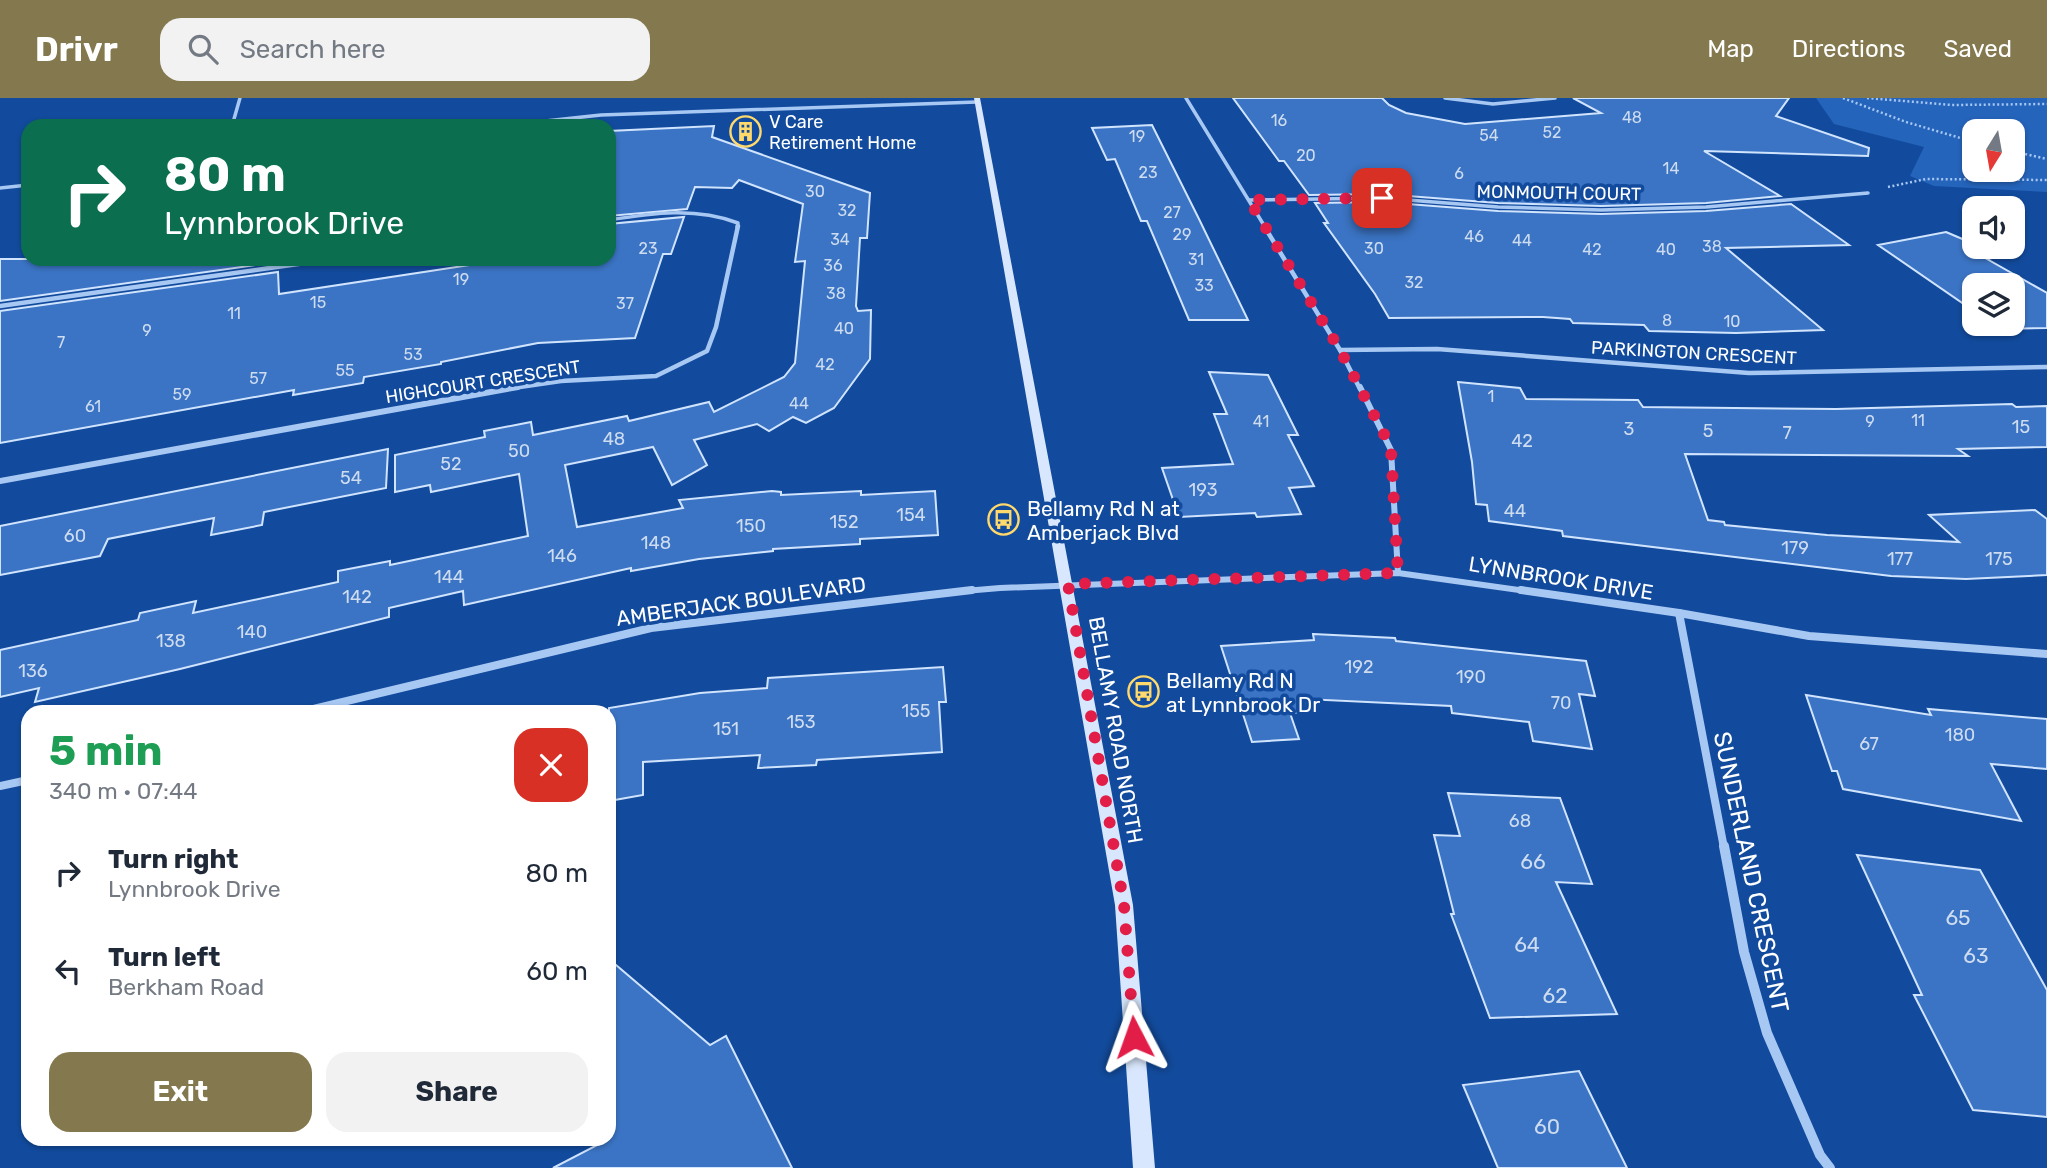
<!DOCTYPE html>
<meta charset="utf-8">
<style>
:root{--surface:#fff;--page:#f2f2f3;--text:#1f2937;--muted:#747a83;--accent:#84784e}
body{margin:0;font-family:Rubik,sans-serif;background:var(--page);color:var(--text);height:100vh;display:flex;flex-direction:column;font-size:26px;white-space:nowrap}
*{box-sizing:border-box;margin:0}
p{font-size:23px;color:var(--muted)}
.icon{flex:none;width:38px;height:38px;fill:none;stroke:currentColor;stroke-width:2;stroke-linecap:round;stroke-linejoin:round}
.map{position:relative;flex:1;overflow:hidden}
.side{position:absolute;left:21px;top:607px;width:595px;height:441px;display:flex;flex-direction:column;background:var(--surface);border-radius:21px;box-shadow:0 2px 5px #0004}
.side>*{flex:none}
.guide{position:absolute;left:21px;top:21px;width:595px;height:147px;border-radius:21px;box-shadow:0 2px 5px #0004;background:#0b6e4f;color:#fff;overflow:hidden}
.needle{width:46px;rotate:191deg}
.buttons{position:absolute;left:1962px;top:21px;display:grid;gap:14px}
.buttons a{display:grid;place-items:center;width:63px;height:63px;border-radius:14px;background:var(--surface);box-shadow:0 2px 5px #0004;font-size:35px}
.pin{position:absolute;display:grid;place-items:center;width:60px;height:60px;color:#fff;margin:-30px;border-radius:14px;box-shadow:0 4px 10px #0006}
.me{position:absolute;width:77px;margin:-38px;rotate:356deg;stroke-linejoin:round;filter:drop-shadow(0 0 5px #0008)}
.turn{display:flex;align-items:center;gap:24px;height:147px;padding:0 28px;font-size:32px}
.turn .icon{width:91px;height:91px;stroke-width:2.5}
.turn b{display:block;font-size:49px;line-height:60px}
.round{display:grid;place-items:center;flex:none;width:74px;height:74px;border-radius:21px;background:var(--page)}
.overview{display:flex;align-items:center;justify-content:space-between;height:119px;padding:0 28px}
h1{font-size:42px;font-weight:700;line-height:52px;color:#1e9e55}
.action{display:flex;gap:14px;margin-top:auto;padding:14px 28px}
.action a{flex:1;height:80px;border-radius:21px;background:var(--accent);color:#fff;font-size:28px;font-weight:700;line-height:80px;text-align:center}
.action a+a{background:var(--page);color:var(--text)}
ul{padding:0;list-style:none}
li{display:flex;align-items:center;gap:21px;height:98px;padding:0 28px}
li div{flex:1}
li b{display:block;font-size:26px}
li em{font-style:normal}
header{display:flex;align-items:center;gap:42px;box-sizing:border-box;height:98px;padding:0 35px;background:var(--accent);color:#fff}
header strong{font-size:33px}
nav{display:flex;gap:38px;margin-inline-start:auto;font-size:24px}
.search{width:490px;height:63px;background:var(--page);display:flex;align-items:center;gap:18px;box-sizing:border-box;padding:0 24px;border-radius:21px;color:var(--muted);font-size:26px}
.map>svg:first-child{display:block}
.green{fill:#2564bb;fill-rule:evenodd}
.building{fill:#3b74c4;stroke:#d1e4fe;stroke-width:2}
.lines{fill:none;stroke-linecap:round;stroke-linejoin:round}
.path{stroke:#a8c8f4;stroke-width:2.5;stroke-dasharray:2 2.5;stroke-linecap:butt}
.street-far4{stroke:#a8c8f4;stroke-width:3.5}
.street-far3{stroke:#a8c8f4;stroke-width:4.5}
.street-far2{stroke:#a8c8f4;stroke-width:6}
.street-far1{stroke:#a8c8f4;stroke-width:8}
.street{stroke:#a8c8f4;stroke-width:10}
.secondary{fill:#d8e7fd;fill-rule:evenodd}
.route{stroke:#e11d48;stroke-width:12;stroke-dasharray:0 21.6}
.labels{text-anchor:middle;dominant-baseline:central;stroke-width:7;stroke-linejoin:round;paint-order:stroke}
.far-number-label{font-size:16px;fill:#cedcf0}
.far-poi-label{font-size:18px;fill:#fff;stroke:#124b9d;text-anchor:start}
.far-street-label{font-size:18px;fill:#fff;stroke:#124b9d}
.number-label{font-size:18px;fill:#cedcf0}
.poi-label{font-size:21px;fill:#fff;stroke:#124b9d;text-anchor:start}
.street-label{font-size:21px;fill:#fff;stroke:#124b9d}
.near-number-label{font-size:21px;fill:#cedcf0}
.near-street-label{font-size:24px;fill:#fff;stroke:#124b9d}
</style>
<header>
<strong>Drivr</strong>
<div class="search"><svg class="icon" aria-label="search" viewBox="0 0 24 24"><circle cx="10" cy="10" r="6"/><path d="M15 15l6 6"/></svg>Search here</div>
<nav><a>Map</a><a>Directions</a><a>Saved</a></nav>
</header>
<div class="map">
<svg width="2047" height="1070" viewBox="0 0 2047 1070">
<rect width="100%" height="100%" fill="#124b9d"/>
<!-- green -->
<path class="green" d="M 1816,0 L 2047,0 L 2047,94 L 1934,88 L 1910,78 L 1924,49 L 1834,26 ZM 1974,33 L 2012,33 L 2012,72 L 1974,72 Z"/>
<!-- building -->
<g class="building">
<path d="M 1233,0 L 1382,0 L 1389,7 L 1406,15 L 1465,26 L 1601,15 L 1573,0 L 1789,0 L 1776,18 L 1869,50 L 1868,58 L 1704,53 L 1780,98 L 1706,105 L 1601,108 L 1498,105 L 1382,96 L 1309,97 L 1284,63 L 1279,63 Z"/>
<path d="M 1152,27 L 1199,121 L 1248,222 L 1189,222 L 1147,123 L 1141,123 L 1115,61 L 1107,62 L 1092,30 Z"/>
<path d="M 714,28 L 712,39 L 870,95 L 867,140 L 860,140 L 856,208 L 858,213 L 871,212 L 870,261 L 834,310 L 806,325 L 793,319 L 769,333 L 757,326 L 694,342 L 707,367 L 672,387 L 653,349 L 565,367 L 577,429 L 683,410 L 679,402 L 772,393 L 781,394 L 781,397 L 861,393 L 861,397 L 935,393 L 938,437 L 860,441 L 860,446 L 773,451 L 773,453 L 699,461 L 631,473 L 631,470 L 464,507 L 463,493 L 389,510 L 389,519 L 180,571 L 35,604 L 39,590 L 0,599 L 0,552 L 138,522 L 140,515 L 196,503 L 193,515 L 338,484 L 338,473 L 390,463 L 390,467 L 528,438 L 519,376 L 431,394 L 430,387 L 395,394 L 395,357 L 485,339 L 484,333 L 531,324 L 533,337 L 627,318 L 629,323 L 709,304 L 714,314 L 784,279 L 795,265 L 805,163 L 795,164 L 803,106 L 739,82 L 732,90 L 695,89 L 687,111 L 609,118 L 609,33 Z"/>
<path d="M 1382,104 L 1498,113 L 1601,116 L 1706,113 L 1791,106 L 1849,147 L 1726,150 L 1823,232 L 1736,235 L 1649,233 L 1644,227 L 1573,225 L 1570,221 L 1543,219 L 1389,220 L 1375,196 L 1324,125 L 1328,125 L 1315,105 Z"/>
<path d="M 684,119 L 671,156 L 663,156 L 635,240 L 538,245 L 441,264 L 441,266 L 364,279 L 363,285 L 293,297 L 294,292 L 0,345 L 0,213 L 278,174 L 279,196 L 509,161 L 609,161 L 609,126 Z"/>
<path d="M 1946,134 L 1974,146 L 1974,149 L 1982,149 L 2002,158 L 1987,161 L 2047,195 L 2047,230 L 1999,231 L 1992,226 L 2012,226 L 2012,187 L 1974,187 L 1974,213 L 1878,147 Z"/>
<path d="M 0,161 L 277,161 L 277,164 L 0,203 Z"/>
<path d="M 1209,274 L 1268,277 L 1298,337 L 1288,337 L 1314,388 L 1289,390 L 1301,416 L 1257,419 L 1255,415 L 1179,419 L 1162,370 L 1233,366 L 1214,316 L 1227,316 Z"/>
<path d="M 1458,284 L 1520,290 L 1526,301 L 1638,302 L 1643,309 L 1836,311 L 2012,306 L 2016,309 L 2047,308 L 2047,349 L 1958,351 L 1968,358 L 1685,356 L 1708,422 L 1724,424 L 1725,427 L 1827,437 L 1959,444 L 1929,417 L 2035,412 L 2047,421 L 2047,477 L 1966,481 L 1891,478 L 1563,438 L 1562,433 L 1489,423 L 1487,407 L 1476,406 L 1472,364 Z"/>
<path d="M 388,351 L 386,390 L 264,414 L 262,427 L 211,437 L 214,420 L 108,441 L 100,458 L 0,477 L 0,428 Z"/>
<path d="M 1313,536 L 1395,540 L 1396,543 L 1586,563 L 1595,598 L 1579,596 L 1592,651 L 1533,643 L 1529,624 L 1452,615 L 1451,608 L 1305,601 L 1310,614 L 1290,615 L 1299,641 L 1252,644 L 1221,548 L 1314,542 Z"/>
<path d="M 943,569 L 946,604 L 939,604 L 942,654 L 817,662 L 816,667 L 758,670 L 760,657 L 643,664 L 643,697 L 609,703 L 609,610 L 700,595 L 767,590 L 768,580 Z"/>
<path d="M 1806,597 L 1931,617 L 1928,611 L 2047,621 L 2047,671 L 1991,666 L 2021,723 L 1843,691 L 1837,673 L 1832,673 Z"/>
<path d="M 1448,695 L 1560,700 L 1592,786 L 1556,784 L 1617,916 L 1490,920 L 1451,816 L 1454,816 L 1434,737 L 1460,738 Z"/>
<path d="M 1857,757 L 1980,772 L 2047,892 L 2047,1019 L 1973,1012 L 1914,897 L 1922,897 Z"/>
<path d="M 609,861 L 710,947 L 726,938 L 792,1070 L 553,1070 L 609,1041 Z"/>
<path d="M 1579,973 L 1627,1070 L 1498,1070 L 1463,987 Z"/>
</g>
<g class="lines">
<!-- path -->
<g class="path">
<path d="M 1843,0 L 1906,24 L 1974,44"/>
<path d="M 1867,0 L 1952,7 L 2047,6"/>
<path d="M 2012,53 L 2047,61"/>
<path d="M 1888,89 L 1926,81 L 2047,82"/>
</g>
<!-- street-far4 -->
<g class="street-far4">
<path d="M 1186,0 L 1265,129"/>
<path d="M 1445,0 L 1493,6 L 1555,0"/>
<path d="M 232,28 L 240,0"/>
<path d="M 500,28 L 601,17 L 977,4"/>
<path d="M 0,90 L 28,87"/>
<path d="M 1249,102 L 1382,100 L 1498,109 L 1601,112 L 1706,109 L 1868,95"/>
<path d="M 609,122 C 653,115 695,109 738,125 L 737,129"/>
</g>
<!-- street-far3 -->
<g class="street-far3">
<path d="M 1264,128 L 1340,252 L 1360,291"/>
<path d="M 0,208 L 334,161"/>
<path d="M 1340,252 L 1437,251 L 1749,275 L 2047,269"/>
<path d="M 506,291 L 561,283 L 656,278 L 707,253 L 716,229 L 738,128"/>
</g>
<!-- street-far2 -->
<g class="street-far2">
<path d="M 1360,289 L 1391,352 L 1398,475"/>
<path d="M 0,383 L 518,289"/>
<path d="M 953,494 L 1000,490 L 1398,475 L 1533,494"/>
</g>
<!-- street-far1 -->
<g class="street-far1">
<path d="M 1521,492 L 1679,515 L 1809,538 L 2047,556"/>
<path d="M 1679,515 L 1724,750"/>
<path d="M 301,614 L 651,530 L 972,492"/>
<path d="M 0,688 L 28,682"/>
</g>
<!-- street -->
<path class="street" d="M 1724,748 L 1744,854 L 1767,935 L 1820,1057 L 1830,1070"/>
<!-- secondary -->
<path class="secondary" d="M 974,0 L 980,0 L 1133,807 L 1155,1070 L 1133,1070 L 1115,807 Z"/>
</g>
<g class="lines">
<!-- route -->
<path class="route" d="M 1134,939 L 1124,807 L 1068,486 L 1398,475 L 1391,352 L 1385,338 L 1340,252 L 1249,102 L 1382,100"/>
</g>
<!-- icons -->
<defs>
<symbol id="building-ring" viewBox="-11 -11 22 22"><circle r="9.5" fill="#124b9d" stroke="#ffd96b" stroke-width="1.5"/><path d="M-4-6H4V6H1V3H-1V6H-4ZM-2.5-4.3h1.7v1.8h-1.7ZM.8-4.3h1.7v1.8H.8ZM-2.5-1h1.7V.8h-1.7ZM.8-1h1.7V.8H.8Z" fill="#ffd96b"/></symbol>
<symbol id="bus-ring" viewBox="-11 -11 22 22"><circle r="9.5" fill="#124b9d" stroke="#ffd96b" stroke-width="1.5"/><path d="M-5-6H5V4H4V6H2V4H-2V6H-4V4H-5ZM-3.5-4V0h7V-4ZM-3.5 1.2v1.5H-2V1.2ZM2 1.2v1.5H3.5V1.2Z" fill="#ffd96b"/></symbol>
</defs>
<g fill-rule="evenodd">
<use href="#building-ring" x="728" y="16" width="35" height="35"/>
<use href="#bus-ring" x="986" y="404" width="35" height="35"/>
<use href="#bus-ring" x="1126" y="576" width="35" height="35"/>
</g>
<g class="labels">
<!-- far-number labels -->
<g class="far-number-label">
<text x="1632" y="19">48</text>
<text x="1279" y="22">16</text>
<text x="1552" y="34">52</text>
<text x="1489" y="37">54</text>
<text x="1137" y="38">19</text>
<text x="1306" y="57">20</text>
<text x="1671" y="70">14</text>
<text x="1148" y="74">23</text>
<text x="1459" y="75">6</text>
<text x="815" y="93">30</text>
<text x="847" y="112">32</text>
<text x="1172" y="114">27</text>
<text x="1182" y="136">29</text>
<text x="1474" y="138">46</text>
<text x="840" y="141">34</text>
<text x="1522" y="142">44</text>
<text x="1712" y="148">38</text>
<text x="648" y="150">23</text>
<text x="1374" y="150">30</text>
<text x="1592" y="151">42</text>
<text x="1666" y="151">40</text>
<text x="1196" y="161">31</text>
<text x="833" y="167">36</text>
<text x="461" y="181">19</text>
<text x="1414" y="184">32</text>
<text x="1204" y="187">33</text>
<text x="836" y="195">38</text>
<text x="318" y="204">15</text>
<text x="625" y="205">37</text>
<text x="234" y="215">11</text>
<text x="1667" y="222">8</text>
<text x="1732" y="223">10</text>
<text x="844" y="230">40</text>
<text x="147" y="232">9</text>
<text x="61" y="244">7</text>
<text x="413" y="256">53</text>
<text x="825" y="266">42</text>
<text x="345" y="272">55</text>
<text x="258" y="280">57</text>
<text x="182" y="296">59</text>
<text x="1491" y="298">1</text>
<text x="799" y="305">44</text>
<text x="93" y="308">61</text>
<text x="1918" y="322">11</text>
<text x="1261" y="323">41</text>
<text x="1870" y="323">9</text>
</g>
<!-- far-poi labels -->
<g class="far-poi-label">
<text x="769" y="24">V Care<tspan x="769" dy="21">Retirement Home</tspan></text>
</g>
<!-- far-street labels -->
<g class="far-street-label">
<text transform="translate(1559 95) rotate(1)">MONMOUTH COURT</text>
<text transform="translate(1694 255) rotate(3)">PARKINGTON CRESCENT</text>
<text transform="translate(483 284) rotate(-9)">HIGHCOURT CRESCENT</text>
</g>
<!-- number labels -->
<g class="number-label">
<text x="2021" y="329">15</text>
<text x="1629" y="331">3</text>
<text x="1708" y="333">5</text>
<text x="1787" y="335">7</text>
<text x="614" y="341">48</text>
<text x="1522" y="343">42</text>
<text x="519" y="353">50</text>
<text x="451" y="366">52</text>
<text x="351" y="380">54</text>
<text x="1203" y="392">193</text>
<text x="1515" y="413">44</text>
<text x="911" y="417">154</text>
<text x="844" y="424">152</text>
<text x="751" y="428">150</text>
<text x="75" y="438">60</text>
<text x="656" y="445">148</text>
<text x="1795" y="450">179</text>
<text x="562" y="458">146</text>
<text x="1900" y="461">177</text>
<text x="1999" y="461">175</text>
<text x="449" y="479">144</text>
<text x="357" y="499">142</text>
<text x="252" y="534">140</text>
<text x="171" y="543">138</text>
<text x="1359" y="569">192</text>
<text x="33" y="573">136</text>
<text x="1471" y="579">190</text>
<text x="1561" y="605">70</text>
<text x="916" y="613">155</text>
<text x="801" y="624">153</text>
<text x="726" y="631">151</text>
<text x="1960" y="637">180</text>
<text x="1869" y="646">67</text>
<text x="1520" y="723">68</text>
</g>
<!-- poi labels -->
<g class="poi-label">
<text x="1027" y="410">Bellamy Rd N at<tspan x="1027" dy="24">Amberjack Blvd</tspan></text>
<text x="1166" y="582">Bellamy Rd N<tspan x="1166" dy="24">at Lynnbrook Dr</tspan></text>
</g>
<!-- street labels -->
<g class="street-label">
<text transform="translate(1561 480) rotate(9)">LYNNBROOK DRIVE</text>
<text transform="translate(741 503) rotate(-8)">AMBERJACK BOULEVARD</text>
<text transform="translate(1116 632) rotate(80)">BELLAMY ROAD NORTH</text>
</g>
<!-- near-number labels -->
<g class="near-number-label">
<text x="1533" y="763">66</text>
<text x="1958" y="819">65</text>
<text x="1527" y="846">64</text>
<text x="1976" y="857">63</text>
<text x="1555" y="897">62</text>
<text x="1547" y="1028">60</text>
</g>
<!-- near-street labels -->
<g class="near-street-label">
<text transform="translate(1751 774) rotate(78)">SUNDERLAND CRESCENT</text>
</g>
</g>
</svg>
<div class="buttons">
<a><svg class="needle" viewBox="-14 -14 28 28"><path d="M0-13l5 13h-10z" fill="#e53935"/><path d="M0 13l5-13h-10z" fill="#747a83"/></svg></a>
<a><svg class="icon" aria-label="sound" viewBox="0 0 24 24"><path d="M4 9h4l5-4v14l-5-4H4zM17 9q2 3 0 6"/></svg></a>
<a><svg class="icon" aria-label="layers" viewBox="0 0 24 24"><path d="M12 4l9 5-9 5-9-5zM3 14l9 5 9-5"/></svg></a>
</div>
<div class="pin" style="left:1382px;top:100px;background:#d93025"><svg class="icon" aria-label="arrive" viewBox="0 0 24 24"><path d="M6 21V4h12l-3 4 3 4H6"/></svg></div>
<svg class="me" style="left:1134px;top:939px" viewBox="-20 -20 40 40"><path d="M0-17L14 15 0 8-14 15z" fill="#e11d48" stroke="#fff" stroke-width="4"/></svg>
<div class="guide">
<div class="turn"><svg class="icon" aria-label="right" viewBox="0 0 24 24"><path d="M7 20v-9h11M14 6l5 5-5 5"/></svg><div><b>80 m</b>Lynnbrook Drive</div></div>
</div>
<section class="side">
<div class="overview"><div><h1>5 min</h1><p>340 m · 07:44</p></div><a class="round" style="background:#d93025;color:#fff"><svg class="icon" aria-label="close" viewBox="0 0 24 24"><path d="M6 6l12 12M18 6L6 18"/></svg></a></div>
<ul>
<li><svg class="icon" aria-label="right" viewBox="0 0 24 24"><path d="M7 20v-9h11M14 6l5 5-5 5"/></svg><div><b>Turn right</b><p>Lynnbrook Drive</p></div><em>80 m</em></li>
<li><svg class="icon" aria-label="left" viewBox="0 0 24 24"><path d="M17 20v-9H6M10 6l-5 5 5 5"/></svg><div><b>Turn left</b><p>Berkham Road</p></div><em>60 m</em></li>
</ul>
<div class="action"><a>Exit</a><a>Share</a></div>
</section>
</div>
